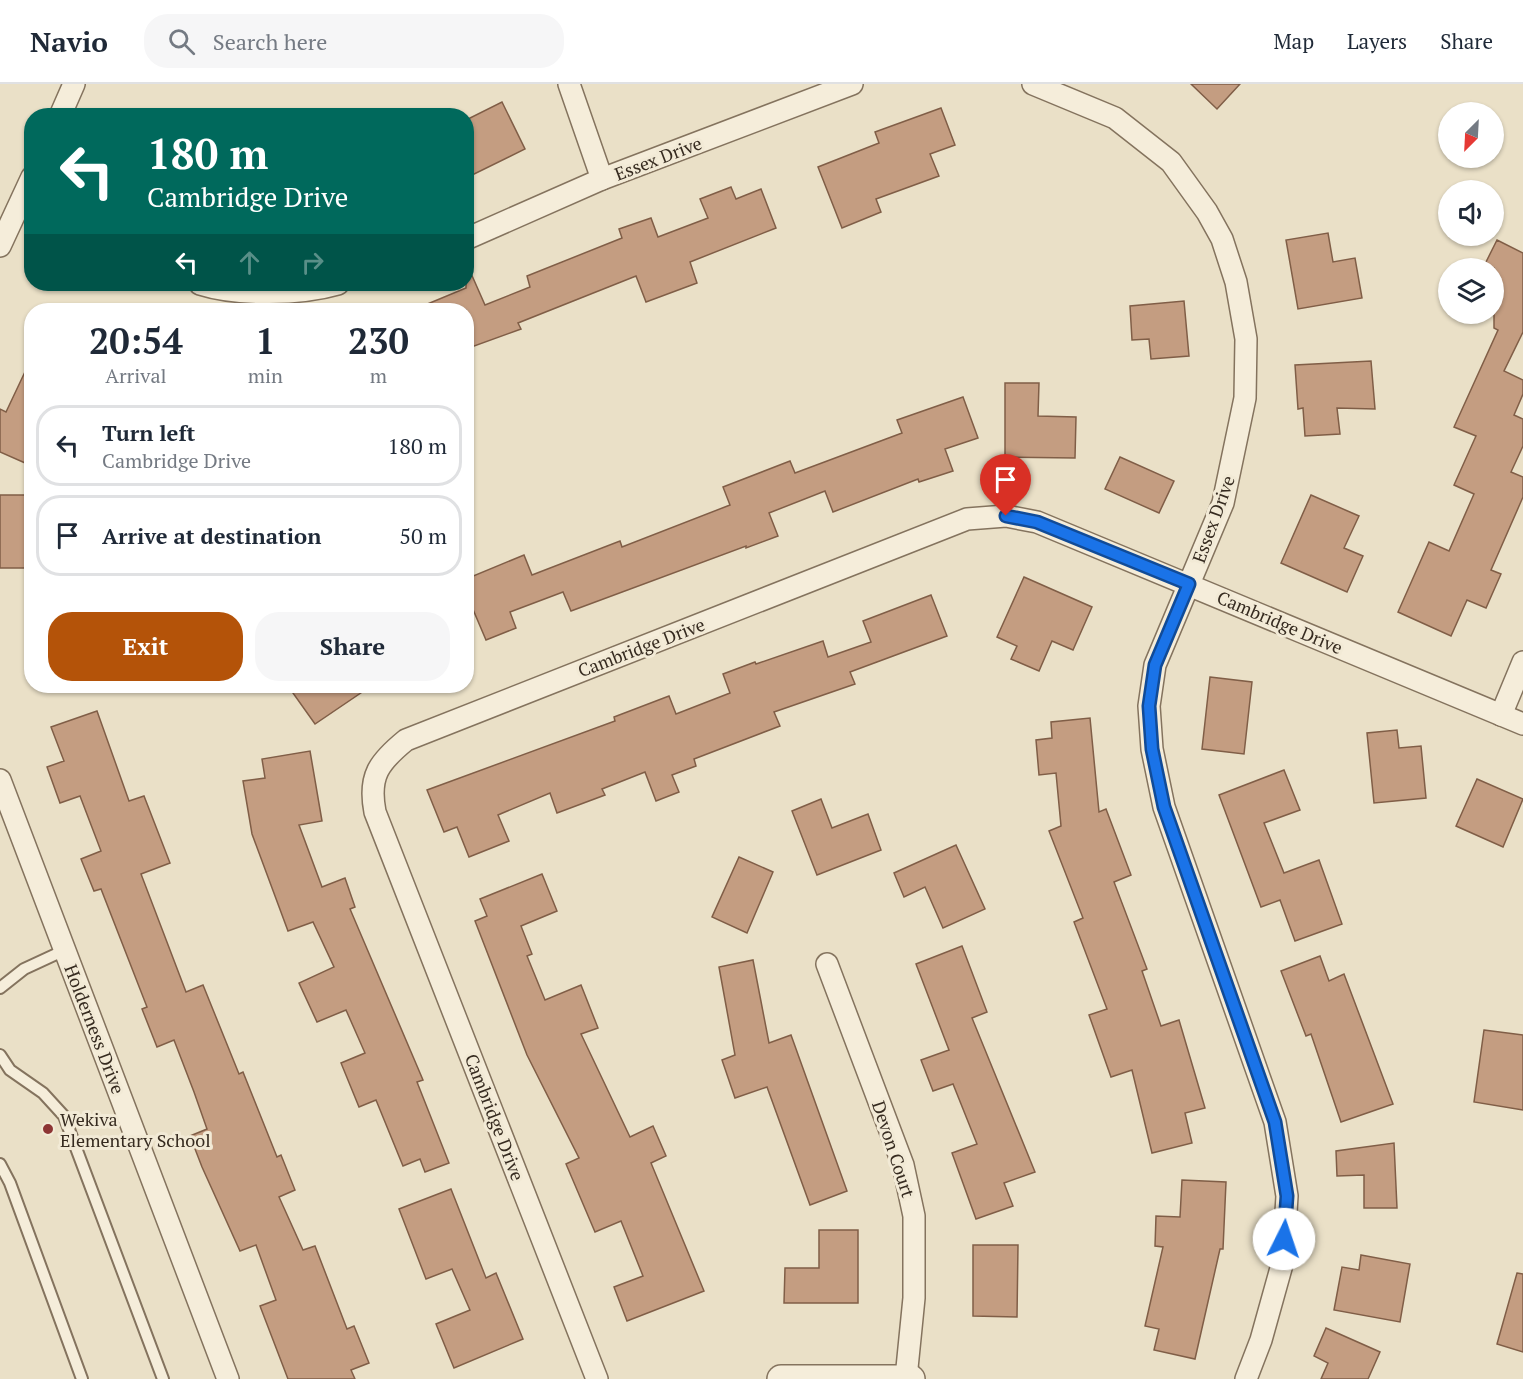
<!DOCTYPE html>
<style>
:root{--surface:#fff;--page:#f6f6f7;--text:#1f2937;--muted:#747a83;--line:#e0e1e3;--accent:#b45309}
body{margin:0;font-family:"PT Serif",serif;background:var(--page);color:var(--text);height:100vh;display:flex;flex-direction:column;font-size:22px;white-space:nowrap}
*{box-sizing:border-box;margin:0}
p{font-size:20px;color:var(--muted)}
.icon{flex:none;width:33px;height:33px;fill:none;stroke:currentColor;stroke-width:2;stroke-linecap:round;stroke-linejoin:round}
.map{position:relative;flex:1;overflow:hidden}
.drawer{position:absolute;left:24px;top:219px;width:450px;height:390px;display:flex;flex-direction:column;background:var(--surface);border-radius:24px;box-shadow:0 2px 4px #0004}
.drawer>*{flex:none}
.banner{position:absolute;left:24px;top:24px;width:450px;height:183px;border-radius:24px;box-shadow:0 2px 4px #0004;background:#00695c;color:#fff;overflow:hidden}
.needle{width:39px;rotate:204deg}
.fabs{position:absolute;left:1438px;top:18px;display:grid;gap:12px}
.fabs a{display:grid;place-items:center;width:66px;height:66px;border-radius:50%;background:var(--surface);box-shadow:0 2px 4px #0004;font-size:30px}
.pin{position:absolute;display:grid;place-items:center;width:51px;height:51px;color:#fff;margin:-62px -26px;border-radius:50% 50% 50% 0;rotate:-45deg;box-shadow:0 0 6px #0007}
.pin .icon{rotate:45deg}
.me{position:absolute;width:66px;margin:-33px;rotate:4deg;stroke-linejoin:round;filter:drop-shadow(0 0 4px #0008)}
.turn{display:flex;align-items:center;gap:21px;height:126px;padding:0 24px;font-size:27px}
.turn .icon{width:78px;height:78px;stroke-width:2.5}
.turn b{display:block;font-size:42px;line-height:51px}
.lanes{display:flex;align-items:center;height:57px;padding:0 24px;background:#0003;justify-content:center;gap:30px;direction:ltr}
.lanes .off{opacity:.35}
.eta{display:flex;justify-content:space-evenly;align-items:center;height:102px;text-align:center}
.eta b{font-size:36px;font-weight:700;line-height:42px}
.primary-button{display:flex;gap:12px;margin-top:auto;padding:12px 24px}
.primary-button a{flex:1;height:69px;border-radius:24px;background:var(--accent);color:#fff;font-size:24px;font-weight:700;line-height:69px;text-align:center}
.primary-button a+a{background:var(--page);color:var(--text)}
ul{padding:0;list-style:none}
li{display:flex;align-items:center;gap:18px;height:81px;margin:0 12px 9px;padding:0 12px;border:3px solid var(--line);border-radius:24px}
li div{flex:1}
li b{display:block;font-size:22px}
li em{font-style:normal}
header{display:flex;align-items:center;gap:36px;box-sizing:border-box;height:84px;padding:0 30px;background:var(--surface);border-bottom:2px solid var(--line)}
header strong{font-size:28px}
nav{display:flex;gap:33px;margin-inline-start:auto;font-size:21px}
.search{width:420px;height:54px;background:var(--page);display:flex;align-items:center;gap:15px;box-sizing:border-box;padding:0 21px;border-radius:24px;color:var(--muted);font-size:22px}
.map>svg:first-child{display:block}
.building{fill:#c49d81;stroke:#805e47;stroke-width:1.5}
.lines{fill:none;stroke-linecap:round;stroke-linejoin:round}
.service-casing{stroke:#84735e;stroke-width:14}
.minor-casing{stroke:#84735e;stroke-width:24}
.tertiary-casing{stroke:#84735e;stroke-width:30}
.service{stroke:#f5edda;stroke-width:10}
.minor{stroke:#f5edda;stroke-width:21}
.tertiary{stroke:#f5edda;stroke-width:27}
.route-casing{stroke:#114b97;stroke-width:15}
.route{stroke:#1a73e8;stroke-width:10}
.poi-dot{fill:#8d3534;stroke:#f2ead6;stroke-width:2}
.labels{text-anchor:middle;dominant-baseline:central;stroke-width:6;stroke-linejoin:round;paint-order:stroke}
.street-label{font-size:18px;fill:#362b20;stroke:#f2ead6}
.poi-label{font-size:18px;fill:#362b20;stroke:#f2ead6;text-anchor:start}
</style>
<header>
<strong>Navio</strong>
<div class="search"><svg class="icon" aria-label="search" viewBox="0 0 24 24"><circle cx="10" cy="10" r="6"/><path d="M15 15l6 6"/></svg>Search here</div>
<nav><a>Map</a><a>Layers</a><a>Share</a></nav>
</header>
<div class="map">
<svg width="1523" height="1295" viewBox="0 0 1523 1295">
<rect width="100%" height="100%" fill="#eae0c7"/>
<!-- building -->
<g class="building">
<path d="M 1191,0 L 1240,0 L 1217,25 Z"/>
<path d="M 502,18 L 525,65 L 466,94 L 466,36 Z"/>
<path d="M 941,24 L 955,61 L 930,70 L 939,92 L 876,115 L 881,128 L 842,144 L 818,83 L 879,59 L 875,48 Z"/>
<path d="M 731,103 L 736,115 L 761,105 L 776,144 L 690,178 L 697,199 L 646,218 L 636,192 L 518,239 L 521,245 L 466,265 L 466,226 L 413,226 L 466,204 L 466,178 L 485,221 L 530,203 L 527,192 L 622,154 L 619,145 L 651,134 L 658,153 L 708,134 L 700,115 Z"/>
<path d="M 1328,149 L 1333,178 L 1355,174 L 1362,214 L 1298,225 L 1286,156 Z"/>
<path d="M 1497,156 L 1523,169 L 1523,248 L 1504,287 L 1523,296 L 1523,310 L 1514,331 L 1523,335 L 1523,362 L 1511,388 L 1523,393 L 1523,413 L 1491,486 L 1501,490 L 1486,524 L 1467,516 L 1451,552 L 1398,528 L 1429,458 L 1449,467 L 1474,410 L 1454,401 L 1476,352 L 1454,343 L 1498,246 L 1494,244 L 1494,184 L 1483,184 Z"/>
<path d="M 1184,217 L 1189,272 L 1151,275 L 1149,255 L 1132,256 L 1130,222 Z"/>
<path d="M 32,273 L 32,382 L 0,368 L 0,325 L 6,328 Z"/>
<path d="M 1371,277 L 1375,325 L 1337,324 L 1340,350 L 1305,352 L 1303,324 L 1298,325 L 1295,281 Z"/>
<path d="M 1005,299 L 1039,299 L 1038,332 L 1076,333 L 1075,374 L 1005,373 Z"/>
<path d="M 963,313 L 978,354 L 945,365 L 953,387 L 919,398 L 918,395 L 833,428 L 825,407 L 769,429 L 778,452 L 746,464 L 746,462 L 571,527 L 563,508 L 510,528 L 516,544 L 486,556 L 466,509 L 466,495 L 524,471 L 532,491 L 620,457 L 622,463 L 730,421 L 723,403 L 790,377 L 795,389 L 902,349 L 897,336 Z"/>
<path d="M 1120,373 L 1174,397 L 1159,429 L 1105,405 Z"/>
<rect x="0" y="411" width="32" height="73"/>
<path d="M 1311,411 L 1359,432 L 1344,464 L 1363,472 L 1347,508 L 1281,479 Z"/>
<path d="M 1024,493 L 1092,523 L 1073,566 L 1052,557 L 1039,587 L 1011,575 L 1017,562 L 997,553 Z"/>
<path d="M 931,511 L 947,552 L 850,588 L 855,600 L 774,628 L 780,642 L 694,675 L 696,682 L 672,691 L 679,708 L 656,717 L 645,688 L 602,705 L 605,711 L 557,729 L 550,709 L 498,731 L 509,757 L 469,773 L 457,743 L 444,748 L 427,706 L 615,637 L 614,633 L 669,612 L 676,630 L 730,609 L 723,590 L 755,578 L 756,580 L 823,557 L 828,573 L 871,558 L 863,537 Z"/>
<path d="M 1210,593 L 1252,598 L 1244,670 L 1202,665 Z"/>
<path d="M 288,602 L 371,602 L 315,640 Z"/>
<path d="M 97,627 L 129,717 L 144,712 L 170,779 L 141,790 L 186,908 L 203,901 L 239,990 L 243,988 L 277,1073 L 281,1071 L 295,1106 L 279,1113 L 303,1166 L 315,1162 L 347,1245 L 354,1242 L 369,1279 L 351,1286 L 355,1295 L 288,1295 L 260,1222 L 276,1216 L 256,1161 L 240,1167 L 202,1083 L 190,1052 L 207,1045 L 194,1008 L 174,956 L 157,963 L 142,925 L 147,923 L 101,805 L 94,807 L 81,775 L 101,767 L 80,712 L 60,719 L 47,683 L 64,677 L 51,643 Z"/>
<path d="M 1090,634 L 1099,728 L 1106,725 L 1131,791 L 1114,798 L 1147,885 L 1142,887 L 1161,942 L 1179,936 L 1205,1024 L 1185,1029 L 1192,1059 L 1152,1069 L 1132,986 L 1111,993 L 1089,931 L 1107,925 L 1074,838 L 1083,834 L 1049,747 L 1061,742 L 1056,689 L 1039,691 L 1036,656 L 1052,654 L 1051,638 Z"/>
<path d="M 1397,646 L 1399,664 L 1421,662 L 1426,714 L 1374,719 L 1367,649 Z"/>
<path d="M 310,667 L 322,737 L 299,741 L 322,803 L 345,794 L 355,823 L 350,825 L 423,996 L 417,998 L 449,1079 L 425,1088 L 420,1075 L 403,1082 L 376,1016 L 359,1023 L 341,979 L 365,969 L 346,926 L 317,938 L 299,899 L 334,883 L 313,838 L 288,847 L 252,750 L 243,697 L 265,694 L 262,675 Z"/>
<path d="M 1284,686 L 1300,726 L 1264,739 L 1284,789 L 1319,776 L 1342,840 L 1295,857 L 1280,816 L 1261,823 L 1219,711 Z"/>
<path d="M 1477,695 L 1523,715 L 1503,763 L 1456,742 Z"/>
<path d="M 821,715 L 832,744 L 868,730 L 881,766 L 817,791 L 792,727 Z"/>
<path d="M 956,761 L 985,825 L 943,844 L 925,803 L 904,813 L 894,789 Z"/>
<path d="M 739,773 L 773,788 L 747,849 L 712,833 Z"/>
<path d="M 542,790 L 557,827 L 521,842 L 532,870 L 527,872 L 545,916 L 581,901 L 598,944 L 581,950 L 630,1053 L 653,1042 L 666,1072 L 651,1079 L 704,1207 L 627,1237 L 614,1203 L 643,1192 L 621,1137 L 595,1148 L 566,1080 L 579,1074 L 527,971 L 475,837 L 487,832 L 480,815 Z"/>
<path d="M 962,862 L 987,928 L 972,934 L 1035,1088 L 1004,1099 L 1013,1122 L 976,1135 L 952,1069 L 977,1060 L 953,1000 L 933,1007 L 921,976 L 949,966 L 916,880 Z"/>
<path d="M 1320,872 L 1329,897 L 1344,890 L 1393,1020 L 1341,1038 L 1311,950 L 1306,952 L 1281,887 Z"/>
<path d="M 753,876 L 769,959 L 791,951 L 847,1107 L 810,1121 L 767,1003 L 735,1014 L 722,976 L 735,971 L 719,883 Z"/>
<path d="M 1484,946 L 1523,951 L 1523,1026 L 1474,1018 Z"/>
<path d="M 1394,1059 L 1397,1124 L 1364,1124 L 1364,1091 L 1337,1092 L 1336,1067 Z"/>
<path d="M 1182,1096 L 1226,1098 L 1223,1165 L 1220,1165 L 1195,1275 L 1154,1266 L 1159,1245 L 1145,1242 L 1163,1163 L 1155,1162 L 1156,1132 L 1180,1133 Z"/>
<path d="M 451,1105 L 486,1194 L 496,1189 L 523,1255 L 454,1284 L 436,1240 L 470,1226 L 452,1185 L 426,1195 L 399,1125 Z"/>
<path d="M 819,1146 L 858,1146 L 858,1219 L 784,1219 L 785,1184 L 819,1184 Z"/>
<path d="M 973,1161 L 1018,1161 L 1017,1233 L 973,1232 Z"/>
<path d="M 1361,1171 L 1410,1180 L 1400,1238 L 1334,1226 L 1342,1183 L 1359,1186 Z"/>
<path d="M 1517,1189 L 1523,1190 L 1523,1268 L 1497,1260 Z"/>
<path d="M 1326,1244 L 1380,1268 L 1368,1295 L 1321,1295 L 1328,1279 L 1314,1272 Z"/>
</g>
<g class="lines">
<defs>
<g id="service">
<path d="M 0,904 L 24,885 L 65,866"/>
<path d="M 0,971 L 10,986 L 43,1009 L 64,1032 L 163,1295"/>
<path d="M 0,1080 L 10,1099 L 82,1295"/>
</g>
<g id="minor">
<path d="M 569,0 L 602,95"/>
<path d="M 1033,0 L 1115,34 L 1171,78 L 1207,128 L 1222,155 L 1236,198 L 1246,255 L 1245,314 L 1223,419 L 1155,581 L 1149,622 L 1152,665 L 1164,723 L 1275,1038 L 1287,1112 L 1283,1177 L 1261,1256 L 1246,1295"/>
<path d="M 60,32 L 74,0"/>
<path d="M 466,155 L 602,95 L 852,0"/>
<path d="M 0,162 L 32,93"/>
<path d="M 200,200 C 238,212 300,211 338,200"/>
<path d="M 1501,631 L 1523,578"/>
<path d="M 0,696 L 228,1295"/>
<path d="M 827,880 L 903,1081 L 914,1132 L 914,1214 L 906,1294"/>
<path d="M 597,1295 L 375,728 C 368,692 379,678 406,656 L 967,435 L 1006,432 L 1037,438 L 1523,640"/>
</g>
<path id="tertiary" d="M 781,1295 L 911,1295"/>
</defs>
<!-- service casing -->
<use href="#service" class="service-casing"/>
<!-- minor casing -->
<use href="#minor" class="minor-casing"/>
<!-- tertiary casing -->
<use href="#tertiary" class="tertiary-casing"/>
<!-- service -->
<use href="#service" class="service"/>
<!-- minor -->
<use href="#minor" class="minor"/>
<!-- tertiary -->
<use href="#tertiary" class="tertiary"/>
</g>
<g class="lines">
<defs>
<path id="route" d="M 1006,432 L 1037,438 L 1189,500 L 1155,581 L 1149,622 L 1152,665 L 1164,723 L 1275,1038 L 1287,1112 L 1284,1155"/>
</defs>
<!-- route casing -->
<use href="#route" class="route-casing"/>
<!-- route -->
<use href="#route" class="route"/>
</g>
<!-- markers -->
<circle class="poi-dot" cx="48" cy="1045" r="6"/>
<g class="labels">
<!-- street labels -->
<g class="street-label">
<text transform="translate(658 74) rotate(-21)">Essex Drive</text>
<text transform="translate(1213 435) rotate(-70)">Essex Drive</text>
<text transform="translate(1280 538) rotate(23)">Cambridge Drive</text>
<text transform="translate(641 563) rotate(-21)">Cambridge Drive</text>
<text transform="translate(95 945) rotate(69)">Holderness Drive</text>
<text transform="translate(495 1033) rotate(69)">Cambridge Drive</text>
<text transform="translate(894 1065) rotate(72)">Devon Court</text>
</g>
<!-- poi labels -->
<g class="poi-label">
<text x="60" y="1035">Wekiva<tspan x="60" dy="21">Elementary School</tspan></text>
</g>
</g>
</svg>
<div class="fabs">
<a><svg class="needle" viewBox="-14 -14 28 28"><path d="M0-13l5 13h-10z" fill="#e53935"/><path d="M0 13l5-13h-10z" fill="#747a83"/></svg></a>
<a><svg class="icon" aria-label="sound" viewBox="0 0 24 24"><path d="M4 9h4l5-4v14l-5-4H4zM17 9q2 3 0 6"/></svg></a>
<a><svg class="icon" aria-label="layers" viewBox="0 0 24 24"><path d="M12 4l9 5-9 5-9-5zM3 14l9 5 9-5"/></svg></a>
</div>
<div class="pin" style="left:1006px;top:432px;background:#d93025"><svg class="icon" aria-label="arrive" viewBox="0 0 24 24"><path d="M6 21V4h12l-3 4 3 4H6"/></svg></div>
<svg class="me" style="left:1284px;top:1155px" viewBox="-20 -20 40 40"><circle r="19" fill="#fff"/><path d="M0-13L10 11 0 6-10 11z" fill="#1a73e8"/></svg>
<div class="banner">
<div class="turn"><svg class="icon" aria-label="left" viewBox="0 0 24 24"><path d="M17 20v-9H6M10 6l-5 5 5 5"/></svg><div><b>180 m</b>Cambridge Drive</div></div>
<div class="lanes"><svg class="icon" aria-label="left" viewBox="0 0 24 24"><path d="M17 20v-9H6M10 6l-5 5 5 5"/></svg><svg class="icon off" aria-label="ahead" viewBox="0 0 24 24"><path d="M12 20V5M6 11l6-6 6 6"/></svg><svg class="icon off" aria-label="right" viewBox="0 0 24 24"><path d="M7 20v-9h11M14 6l5 5-5 5"/></svg></div>
</div>
<section class="drawer">
<div class="eta">
<div><b>20:54</b><p>Arrival</p></div>
<div><b>1</b><p>min</p></div>
<div><b>230</b><p>m</p></div>
</div>
<ul>
<li><svg class="icon" aria-label="left" viewBox="0 0 24 24"><path d="M17 20v-9H6M10 6l-5 5 5 5"/></svg><div><b>Turn left</b><p>Cambridge Drive</p></div><em>180 m</em></li>
<li><svg class="icon" aria-label="arrive" viewBox="0 0 24 24"><path d="M6 21V4h12l-3 4 3 4H6"/></svg><div><b>Arrive at destination</b></div><em>50 m</em></li>
</ul>
<div class="primary-button"><a>Exit</a><a>Share</a></div>
</section>
</div>
